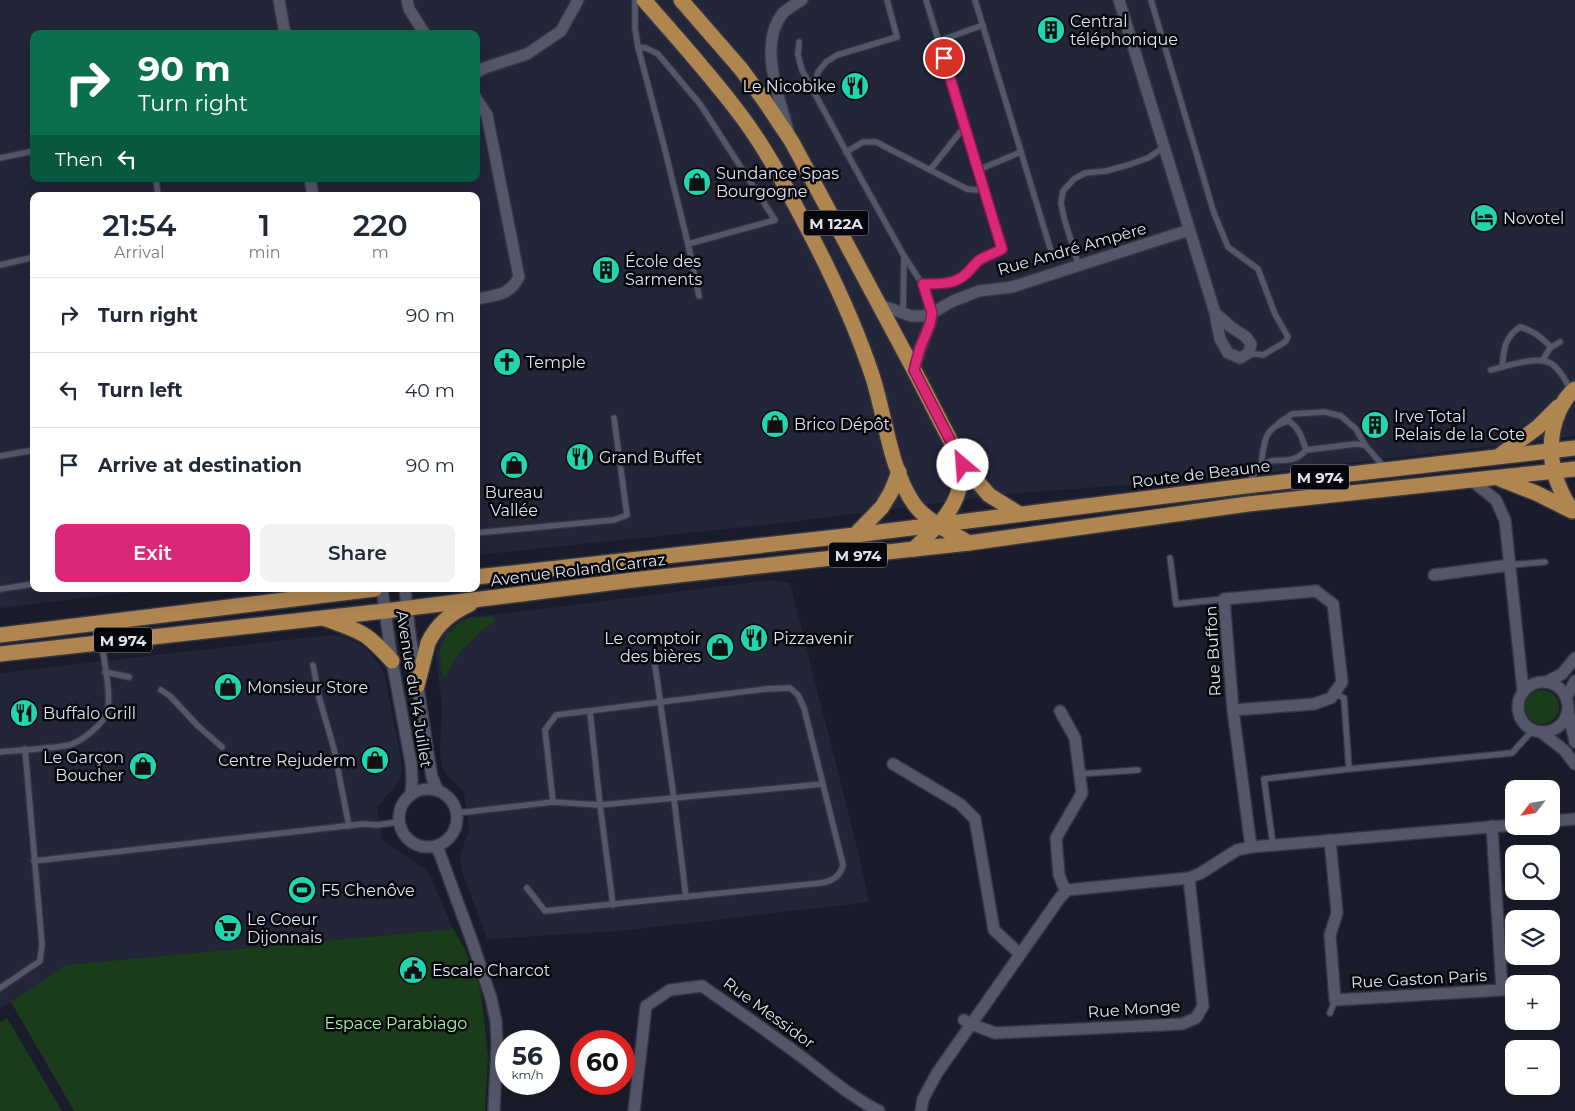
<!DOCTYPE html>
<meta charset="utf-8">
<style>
:root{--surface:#fff;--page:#f2f2f3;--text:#1f2937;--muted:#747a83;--line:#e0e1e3;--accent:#db2777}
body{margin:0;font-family:Montserrat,sans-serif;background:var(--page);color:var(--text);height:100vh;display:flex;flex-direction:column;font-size:19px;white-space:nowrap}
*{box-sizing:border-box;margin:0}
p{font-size:16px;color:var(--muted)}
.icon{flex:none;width:28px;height:28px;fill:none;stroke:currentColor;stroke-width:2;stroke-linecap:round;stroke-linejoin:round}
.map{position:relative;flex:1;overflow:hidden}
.sheet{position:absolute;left:30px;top:192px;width:450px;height:400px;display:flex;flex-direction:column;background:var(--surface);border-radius:10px;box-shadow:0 5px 20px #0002}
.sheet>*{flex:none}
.guide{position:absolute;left:30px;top:30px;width:450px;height:152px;border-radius:10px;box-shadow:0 5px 20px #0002;background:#0b6e4f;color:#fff;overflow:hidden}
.needle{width:32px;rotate:239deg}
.buttons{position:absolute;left:1505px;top:780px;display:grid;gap:10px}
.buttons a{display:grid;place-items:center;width:55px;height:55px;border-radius:10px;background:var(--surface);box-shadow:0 5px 20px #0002;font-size:25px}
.speed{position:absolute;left:495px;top:1030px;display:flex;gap:10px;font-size:25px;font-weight:700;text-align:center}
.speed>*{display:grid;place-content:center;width:65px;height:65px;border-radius:50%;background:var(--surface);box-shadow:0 5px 20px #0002;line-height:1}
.speed small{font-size:12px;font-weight:400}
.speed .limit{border:8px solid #d22;background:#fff;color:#111}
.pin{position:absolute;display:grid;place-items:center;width:42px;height:42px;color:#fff;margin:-21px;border:2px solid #fff;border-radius:50%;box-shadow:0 1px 5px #0007}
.me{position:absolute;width:55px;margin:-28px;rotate:333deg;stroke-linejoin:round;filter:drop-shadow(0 0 4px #0008)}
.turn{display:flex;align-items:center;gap:18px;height:105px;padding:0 25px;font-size:22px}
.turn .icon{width:65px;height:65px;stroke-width:2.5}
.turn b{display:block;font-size:35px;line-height:42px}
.then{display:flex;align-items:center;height:48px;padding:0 25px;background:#0003;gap:10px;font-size:19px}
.eta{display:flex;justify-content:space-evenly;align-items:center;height:85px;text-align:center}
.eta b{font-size:30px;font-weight:600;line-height:35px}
.primary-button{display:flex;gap:10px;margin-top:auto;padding:10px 25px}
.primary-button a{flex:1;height:58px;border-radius:10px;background:var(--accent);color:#fff;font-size:20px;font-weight:600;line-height:58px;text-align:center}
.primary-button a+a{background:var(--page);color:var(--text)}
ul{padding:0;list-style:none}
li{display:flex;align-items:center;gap:15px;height:75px;padding:0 25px;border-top:1px solid var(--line)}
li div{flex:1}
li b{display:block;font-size:19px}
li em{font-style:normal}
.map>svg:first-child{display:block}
.built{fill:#232539;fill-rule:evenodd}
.green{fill:#1b3c1a}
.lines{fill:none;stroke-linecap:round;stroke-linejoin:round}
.lane-casing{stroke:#363643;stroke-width:8}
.street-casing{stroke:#363643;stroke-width:14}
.primary-casing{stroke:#363643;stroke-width:18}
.lane{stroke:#545769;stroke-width:5.5}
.street{stroke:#545769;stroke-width:11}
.primary{stroke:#af8650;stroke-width:15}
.route-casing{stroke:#8e194d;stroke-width:12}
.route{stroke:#db2777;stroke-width:9}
.labels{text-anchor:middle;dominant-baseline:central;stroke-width:5;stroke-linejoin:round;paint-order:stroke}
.shield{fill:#06070d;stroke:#9fa0a9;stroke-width:1}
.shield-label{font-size:15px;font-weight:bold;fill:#e0e1ec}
.poi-label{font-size:16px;fill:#e0e1ec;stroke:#06070d;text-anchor:start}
.street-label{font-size:16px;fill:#e0e1ec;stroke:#06070d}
.park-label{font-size:16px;fill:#a3f49d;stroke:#06070d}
</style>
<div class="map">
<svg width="1575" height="1111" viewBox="0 0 1575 1111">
<rect width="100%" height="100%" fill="#1a1c2b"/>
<!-- built -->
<g class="built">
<path d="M 0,0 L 1575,0 L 1575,436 L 1234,477 L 1007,494 L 792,522 L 476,555 L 476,196 L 34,196 L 34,589 L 159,589 L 0,608 ZM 34,34 L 476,34 L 476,179 L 34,179 Z"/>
<path d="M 769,580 L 790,583 L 859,855 L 869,902 L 621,931 L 487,939 L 462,871 L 460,857 L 464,843 L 469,831 L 464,792 L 445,773 L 442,766 L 440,753 L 442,704 L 436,660 L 437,648 L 440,640 L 447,630 L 461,620 L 471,617 L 559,607 Z"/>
<path d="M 330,635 L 341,636 L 361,645 L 371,653 L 379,664 L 385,677 L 401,758 L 402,771 L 398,783 L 377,807 L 382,839 L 426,870 L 431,878 L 453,929 L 67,965 L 0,1009 L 0,673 Z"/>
</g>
<!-- green -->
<g class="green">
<path d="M 493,616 L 495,621 L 480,632 L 458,654 L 446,676 L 442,674 L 440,650 L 446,636 L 459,623 L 470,618 Z"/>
<circle cx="1542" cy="707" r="17"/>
<path d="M 453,929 L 466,951 L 481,992 L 488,1056 L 485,1111 L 74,1111 L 11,1002 L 66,965 Z"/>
<path d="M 7,1018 L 62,1111 L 0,1111 L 0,1022 Z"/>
</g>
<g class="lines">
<defs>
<g id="lane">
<path d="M 635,0 L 635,28 L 638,47 L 663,142 L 688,244 L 699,296"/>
<path d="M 975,0 L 1051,251"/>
<path d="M 1151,0 L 1214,213 L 1228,247 L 1258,269 L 1275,314 L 1288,337 L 1285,342 L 1263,355 L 1249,353"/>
<path d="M 939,41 L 983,25"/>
<path d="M 799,42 L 798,55 L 802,70 L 854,166 L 904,256 L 923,285 L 932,313"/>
<path d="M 638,47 L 646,48 L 658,54 L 700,104 L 775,220 L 688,244"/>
<path d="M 813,90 L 818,72 L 826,62 L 837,55 L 897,37 L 887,0"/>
<path d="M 846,152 L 863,142 L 876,142 L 967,189 L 977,190 L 983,185 L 926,0"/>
<path d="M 0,158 L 34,151"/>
<path d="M 930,170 L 965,126"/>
<path d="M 978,170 L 1021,152"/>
<path d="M 156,179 L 158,196"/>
<path d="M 0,265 L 34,257"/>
<path d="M 1079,266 L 1064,218 L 1061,203 L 1063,191 L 1074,179 L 1085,173 L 1106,171 L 1128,165 L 1148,158 L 1164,147"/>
<path d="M 923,285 C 939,284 955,285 967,273 C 972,268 976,262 981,259 C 988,255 996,253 1002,249 L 983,185"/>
<path d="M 903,314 L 904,256"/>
<path d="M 1543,360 L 1550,348 L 1560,342"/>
<path d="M 1502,367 C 1504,349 1504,338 1520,327 C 1534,331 1541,337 1551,347"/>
<path d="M 1491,370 C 1506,366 1539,355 1552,364 C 1561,370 1566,382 1571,390"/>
<path d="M 1279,423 L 1292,414 L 1325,412 L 1341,416 L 1356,429 L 1365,445"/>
<path d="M 0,456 L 34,450"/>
<path d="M 1261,466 C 1264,443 1263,427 1289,421 C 1300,429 1302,438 1306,450"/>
<path d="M 1249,482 C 1252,477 1256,470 1261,466 C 1274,454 1291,468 1306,450 L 1355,444 L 1365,445 L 1385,468"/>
<path d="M 476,533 L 614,520 L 627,515 L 614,418"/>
<path d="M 1170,558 L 1176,604 L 1224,599"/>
<path d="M 1510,565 L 1545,562"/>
<path d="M 0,589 L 34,584"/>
<path d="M 313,665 L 319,697 L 334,749 L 349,826"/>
<path d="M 655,665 L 674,799 L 686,897"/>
<path d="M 105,672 L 129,677"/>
<path d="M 161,690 L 170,696 L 198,726 L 222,747"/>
<path d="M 1334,693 L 1344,698 L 1349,769"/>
<path d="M 590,712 L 600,805 L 613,905"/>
<path d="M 0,752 C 23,750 47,749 69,745 C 81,742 102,725 107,713 C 112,698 104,661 102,645"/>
<path d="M 1080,774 L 1138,770"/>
<path d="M 457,813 L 553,802 L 600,805 L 823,784"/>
<path d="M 1273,845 L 1264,779 L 1349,769 L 1512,753 L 1533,730"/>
<path d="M 34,861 L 363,824 L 377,825 L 399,822"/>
<path d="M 527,888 L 545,911 L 821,883 C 832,881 840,877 843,865 L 804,708 L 798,695 L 790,688 L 766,689 L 556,715 L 545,730 L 553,802"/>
<path d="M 0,988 L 40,961 L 42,944 L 25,749"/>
<path d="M 1330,1013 L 1335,1000"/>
</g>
<g id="street">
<path d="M 279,0 L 285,34"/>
<path d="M 407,0 L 409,9 L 425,34"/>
<path d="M 1119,0 L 1215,313 L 1220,339 L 1228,353 L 1240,358 L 1249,353 L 1251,344 L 1246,337 L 1231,327 L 1215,313"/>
<path d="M 476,73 L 484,68 L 527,54 L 561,31 L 578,0"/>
<path d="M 476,98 L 487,115 L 519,277 C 509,296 496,295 476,299"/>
<path d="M 789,134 C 780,99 757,45 783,13 C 788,8 796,4 802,0"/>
<path d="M 310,179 L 313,196"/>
<path d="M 880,305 L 911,316 L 923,316 L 932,313 L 953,301 L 979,291 L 1012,287 L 1189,230"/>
<path d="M 914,370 L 920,349 L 930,324 L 932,313"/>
<path d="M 1471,480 L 1496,500 L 1505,520 L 1523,691"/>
<path d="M 1434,575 L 1510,565"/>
<path d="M 382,589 L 392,661 L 411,763 L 412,780 L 411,795"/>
<path d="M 405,589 L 409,627 L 429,760 L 432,777 L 438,791"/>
<path d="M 1546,682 L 1562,674 L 1575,658"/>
<circle cx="1543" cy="707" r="25"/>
<path d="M 1566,698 L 1575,681"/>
<path d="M 1233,710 L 1314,704 L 1331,698 L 1342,682 L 1333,604 L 1316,591 L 1224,599 L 1233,710 L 1251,847"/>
<path d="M 1568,710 L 1575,742"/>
<path d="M 1060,711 L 1075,738 L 1082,793 L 1056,838 L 1059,875 L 1063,885 L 1067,890"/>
<path d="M 1541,732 L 1564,750 L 1575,764"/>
<path d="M 893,764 L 960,804 L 975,819 L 994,930 L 1020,954"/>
<circle cx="428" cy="818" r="29"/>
<path d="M 1551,821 L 1575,819"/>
<path d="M 1330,840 L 1337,913 L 1330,935 L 1335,1000 L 1502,990 L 1492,826"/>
<path d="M 437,846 L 473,944 L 491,998 L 496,1021 L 497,1044 L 494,1111"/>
<path d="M 964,1020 L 971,1024 L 995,1033 L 1182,1024 L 1196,1018 L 1203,1006 L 1189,878"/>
<path d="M 634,1111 L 646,1006 L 670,990 L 702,986 C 737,1010 772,1035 806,1060 C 829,1078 853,1098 879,1111"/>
<path d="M 921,1111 L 923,1099 L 937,1073 L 1059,899 L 1067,890 L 1189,878 L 1201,873 L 1237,850 L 1251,847 L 1514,825"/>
</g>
<g id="primary">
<path d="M 644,0 C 676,37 709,73 739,113 C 760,140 778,172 794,203 C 824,258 852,315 872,375 C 885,414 890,470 914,504 C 925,520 952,533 969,543"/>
<path d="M 681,0 L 741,69 L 764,100 L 792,142 L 914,370 L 963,465 L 989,495 L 1018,513"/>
<path d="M 1499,456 L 1538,427 L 1558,407"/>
<path d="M 1500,479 L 1536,493 L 1570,510"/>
<path d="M 1572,511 C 1552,480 1544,446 1559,411 C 1563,403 1567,395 1575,389"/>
<path d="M 855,535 L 882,507 L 891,492 L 899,472"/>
<path d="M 914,549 C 931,532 953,514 959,489 C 961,481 962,473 963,465"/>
<path d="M 476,577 L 855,535 L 1246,486 L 1575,448"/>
<path d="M 326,619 C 339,624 354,628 366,636 C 376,643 384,652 392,661"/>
<path d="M 0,635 L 375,589"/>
<path d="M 0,654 L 385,611 L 633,580 L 969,543 L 1248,504 L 1575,469"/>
<path d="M 417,686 L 428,643 C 437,624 451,613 470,604"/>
</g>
</defs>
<!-- lane casing -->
<use href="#lane" class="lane-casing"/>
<!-- street casing -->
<use href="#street" class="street-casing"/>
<!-- primary casing -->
<use href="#primary" class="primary-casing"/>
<!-- lane -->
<use href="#lane" class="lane"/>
<!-- street -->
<use href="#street" class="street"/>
<!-- primary -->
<use href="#primary" class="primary"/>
</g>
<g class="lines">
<defs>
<path id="route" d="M 944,58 L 1002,249 C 996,253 988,255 981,259 C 976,262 972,268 967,273 C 955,285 939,284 923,284 L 932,313 L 930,324 L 920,348 L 914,370 L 963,465"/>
</defs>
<!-- route casing -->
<use href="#route" class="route-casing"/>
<!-- route -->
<use href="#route" class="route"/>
</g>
<!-- icons -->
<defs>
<symbol id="building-disc" viewBox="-11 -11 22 22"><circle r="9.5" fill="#21d5af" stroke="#06070d"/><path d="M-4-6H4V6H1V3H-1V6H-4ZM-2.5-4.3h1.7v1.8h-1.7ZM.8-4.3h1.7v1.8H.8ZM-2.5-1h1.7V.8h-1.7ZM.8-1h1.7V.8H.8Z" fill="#111"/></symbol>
<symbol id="restaurant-disc" viewBox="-11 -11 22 22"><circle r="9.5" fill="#21d5af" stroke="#06070d"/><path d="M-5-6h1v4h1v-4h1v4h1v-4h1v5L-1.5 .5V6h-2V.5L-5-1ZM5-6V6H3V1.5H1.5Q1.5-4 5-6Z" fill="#111"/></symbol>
<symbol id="shop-disc" viewBox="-11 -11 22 22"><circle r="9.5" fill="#21d5af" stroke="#06070d"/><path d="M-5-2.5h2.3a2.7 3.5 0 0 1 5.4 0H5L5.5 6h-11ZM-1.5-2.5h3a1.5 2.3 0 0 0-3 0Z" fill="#111"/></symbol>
<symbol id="hotel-disc" viewBox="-11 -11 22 22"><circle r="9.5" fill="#21d5af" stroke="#06070d"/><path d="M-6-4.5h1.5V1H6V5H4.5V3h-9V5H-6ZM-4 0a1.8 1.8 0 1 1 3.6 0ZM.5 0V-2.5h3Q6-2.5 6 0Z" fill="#111"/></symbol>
<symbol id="church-disc" viewBox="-11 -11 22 22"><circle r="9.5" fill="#21d5af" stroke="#06070d"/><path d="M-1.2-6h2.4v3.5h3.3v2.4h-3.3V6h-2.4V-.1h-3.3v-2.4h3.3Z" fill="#111"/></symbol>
<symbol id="stadium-disc" viewBox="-11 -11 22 22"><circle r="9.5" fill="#21d5af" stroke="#06070d"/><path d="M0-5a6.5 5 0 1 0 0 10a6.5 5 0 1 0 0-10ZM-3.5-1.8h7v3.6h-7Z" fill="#111"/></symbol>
<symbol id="supermarket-disc" viewBox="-11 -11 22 22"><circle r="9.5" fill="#21d5af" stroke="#06070d"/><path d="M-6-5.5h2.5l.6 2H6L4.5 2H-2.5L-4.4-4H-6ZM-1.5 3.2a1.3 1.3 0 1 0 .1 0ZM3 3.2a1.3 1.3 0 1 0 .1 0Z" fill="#111"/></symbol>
<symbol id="civic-disc" viewBox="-11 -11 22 22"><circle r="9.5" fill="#21d5af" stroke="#06070d"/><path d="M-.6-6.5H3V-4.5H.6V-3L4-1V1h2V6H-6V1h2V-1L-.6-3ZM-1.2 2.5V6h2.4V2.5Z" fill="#111"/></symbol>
</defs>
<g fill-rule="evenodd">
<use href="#building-disc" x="1035" y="14" width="32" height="32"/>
<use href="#restaurant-disc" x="839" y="70" width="32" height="32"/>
<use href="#shop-disc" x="681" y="166" width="32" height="32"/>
<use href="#hotel-disc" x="1468" y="202" width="32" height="32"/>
<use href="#building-disc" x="590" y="254" width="32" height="32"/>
<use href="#church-disc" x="491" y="346" width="32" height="32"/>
<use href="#shop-disc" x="759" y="408" width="32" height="32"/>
<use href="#building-disc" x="1359" y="409" width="32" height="32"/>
<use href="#restaurant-disc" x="564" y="441" width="32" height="32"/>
<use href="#shop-disc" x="498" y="449" width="32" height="32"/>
<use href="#restaurant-disc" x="738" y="622" width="32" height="32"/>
<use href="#shop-disc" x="704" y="631" width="32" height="32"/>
<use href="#shop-disc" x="212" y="671" width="32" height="32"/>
<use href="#restaurant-disc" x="8" y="697" width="32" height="32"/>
<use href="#shop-disc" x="359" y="744" width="32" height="32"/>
<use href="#shop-disc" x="127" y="750" width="32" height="32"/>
<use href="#stadium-disc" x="286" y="874" width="32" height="32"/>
<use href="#supermarket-disc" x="212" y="912" width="32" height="32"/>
<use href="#civic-disc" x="397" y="954" width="32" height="32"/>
</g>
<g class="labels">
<!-- shield labels -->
<g class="shield">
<rect x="803.5" y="210.5" width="65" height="25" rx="4"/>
<rect x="1291" y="464.5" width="58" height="25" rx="4"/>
<rect x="829" y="542.5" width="58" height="25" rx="4"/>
<rect x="94" y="627.5" width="58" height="25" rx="4"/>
</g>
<g class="shield-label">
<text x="836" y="223">M 122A</text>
<text x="1320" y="477">M 974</text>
<text x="858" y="555">M 974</text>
<text x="123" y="640">M 974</text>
</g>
<!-- poi labels -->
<g class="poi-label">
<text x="1070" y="21">Central<tspan x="1070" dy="18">téléphonique</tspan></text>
<text x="836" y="86" text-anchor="end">Le Nicobike</text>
<text x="716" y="173">Sundance Spas<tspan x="716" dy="18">Bourgogne</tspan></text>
<text x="1503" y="218">Novotel</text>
<text x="625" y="261">École des<tspan x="625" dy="18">Sarments</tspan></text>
<text x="526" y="362">Temple</text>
<text x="1394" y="416">Irve Total<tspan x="1394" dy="18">Relais de la Cote</tspan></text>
<text x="794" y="424">Brico Dépôt</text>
<text x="599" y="457">Grand Buffet</text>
<text x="514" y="492" text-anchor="middle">Bureau<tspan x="514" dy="18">Vallée</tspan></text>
<text x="701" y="638" text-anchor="end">Le comptoir<tspan x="701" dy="18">des bières</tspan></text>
<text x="773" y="638">Pizzavenir</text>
<text x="247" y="687">Monsieur Store</text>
<text x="43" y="713">Buffalo Grill</text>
<text x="124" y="757" text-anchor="end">Le Garçon<tspan x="124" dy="18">Boucher</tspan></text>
<text x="356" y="760" text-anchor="end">Centre Rejuderm</text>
<text x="321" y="890">F5 Chenôve</text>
<text x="247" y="919">Le Coeur<tspan x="247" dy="18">Dijonnais</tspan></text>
<text x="432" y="970">Escale Charcot</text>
</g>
<!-- street labels -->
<g class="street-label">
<text transform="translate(1072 249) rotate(-16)">Rue André Ampère</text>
<text transform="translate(1201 474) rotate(-7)">Route de Beaune</text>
<text transform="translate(578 570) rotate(-7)">Avenue Roland Carraz</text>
<text transform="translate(1213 651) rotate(-93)">Rue Buffon</text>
<text transform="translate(414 689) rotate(81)">Avenue du 14 Juillet</text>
<text transform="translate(1419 979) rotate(-3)">Rue Gaston Paris</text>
<text transform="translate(1134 1009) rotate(-4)">Rue Monge</text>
<text transform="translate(769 1013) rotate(36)">Rue Messidor</text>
</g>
<!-- park labels -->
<g class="park-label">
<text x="396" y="1023">Espace Parabiago</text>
</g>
</g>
</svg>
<div class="buttons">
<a><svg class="needle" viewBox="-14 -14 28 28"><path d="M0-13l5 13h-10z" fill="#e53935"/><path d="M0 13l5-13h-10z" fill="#747a83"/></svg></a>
<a><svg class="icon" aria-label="search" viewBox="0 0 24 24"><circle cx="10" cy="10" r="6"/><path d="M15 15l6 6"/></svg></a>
<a><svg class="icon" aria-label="layers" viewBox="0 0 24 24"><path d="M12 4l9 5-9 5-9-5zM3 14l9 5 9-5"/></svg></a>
<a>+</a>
<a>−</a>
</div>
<div class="speed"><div>56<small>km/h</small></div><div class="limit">60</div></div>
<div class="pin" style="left:944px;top:58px;background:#d93025"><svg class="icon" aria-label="arrive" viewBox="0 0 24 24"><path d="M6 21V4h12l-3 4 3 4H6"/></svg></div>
<svg class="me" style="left:963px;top:465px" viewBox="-20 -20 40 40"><circle r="19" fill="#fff"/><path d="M0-13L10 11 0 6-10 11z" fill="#db2777"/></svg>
<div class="guide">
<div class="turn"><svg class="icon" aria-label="right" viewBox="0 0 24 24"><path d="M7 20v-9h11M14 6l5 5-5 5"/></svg><div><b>90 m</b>Turn right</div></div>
<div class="then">Then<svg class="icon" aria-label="left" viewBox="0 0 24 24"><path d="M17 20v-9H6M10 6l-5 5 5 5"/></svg></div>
</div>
<section class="sheet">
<div class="eta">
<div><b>21:54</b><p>Arrival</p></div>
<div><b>1</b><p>min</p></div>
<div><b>220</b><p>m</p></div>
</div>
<ul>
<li><svg class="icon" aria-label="right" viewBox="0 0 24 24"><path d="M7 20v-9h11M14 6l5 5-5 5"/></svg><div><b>Turn right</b></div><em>90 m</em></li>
<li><svg class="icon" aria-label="left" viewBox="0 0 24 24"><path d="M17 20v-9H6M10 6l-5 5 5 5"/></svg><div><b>Turn left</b></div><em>40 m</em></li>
<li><svg class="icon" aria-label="arrive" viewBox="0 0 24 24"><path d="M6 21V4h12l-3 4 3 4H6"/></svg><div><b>Arrive at destination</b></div><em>90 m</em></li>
</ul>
<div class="primary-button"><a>Exit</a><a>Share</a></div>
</section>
</div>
